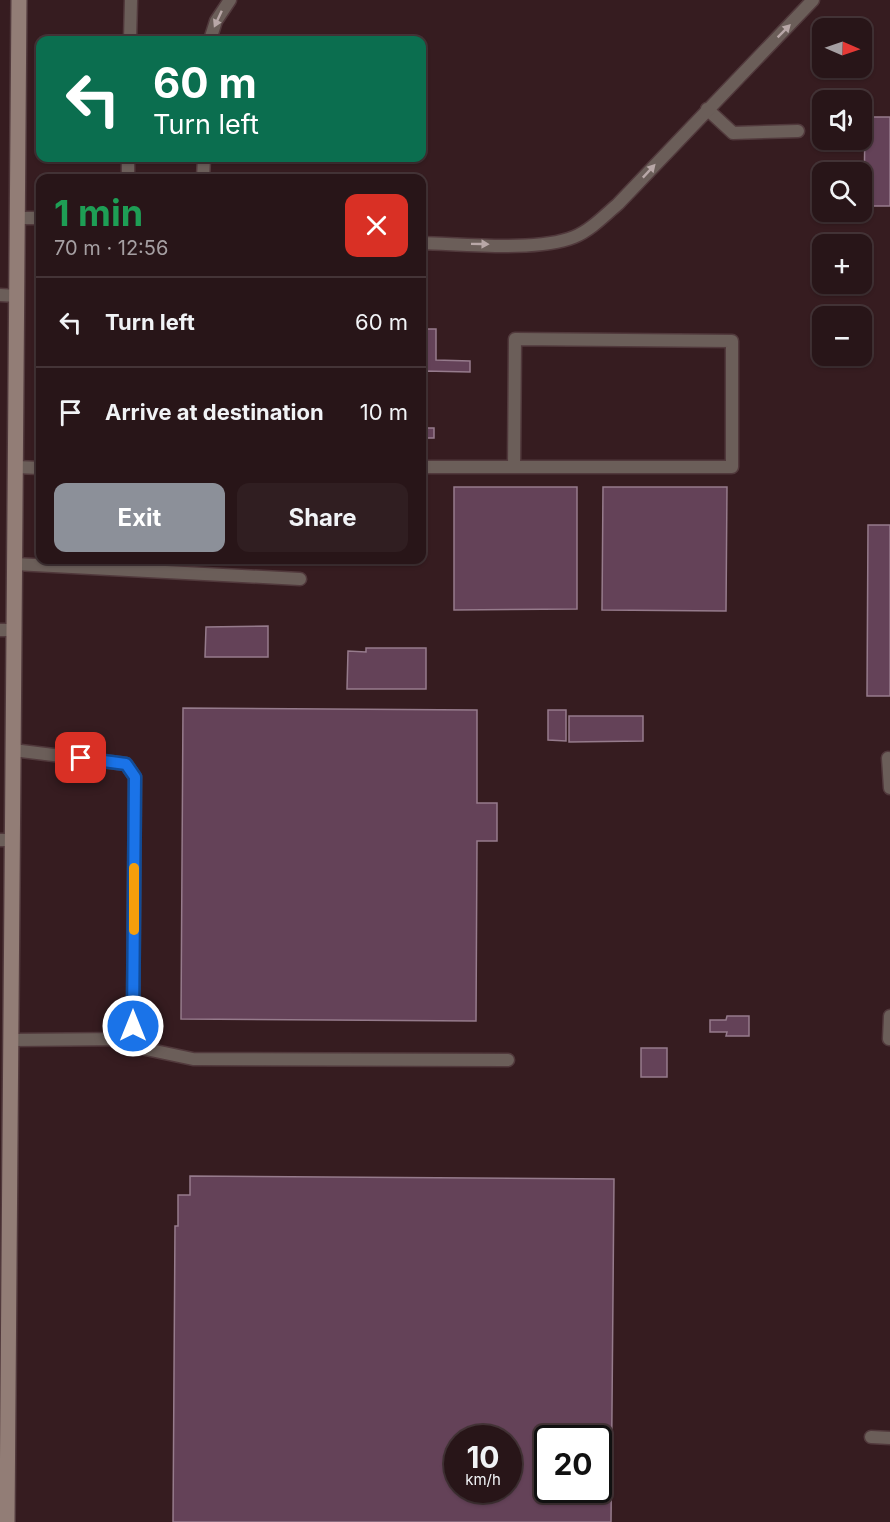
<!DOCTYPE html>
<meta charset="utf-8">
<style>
:root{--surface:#281518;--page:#301e21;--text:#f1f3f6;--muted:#a59fa2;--line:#443437;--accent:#8c9099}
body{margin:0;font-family:Inter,sans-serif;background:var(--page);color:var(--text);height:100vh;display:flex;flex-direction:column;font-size:22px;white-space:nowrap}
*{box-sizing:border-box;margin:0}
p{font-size:20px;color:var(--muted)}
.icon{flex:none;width:33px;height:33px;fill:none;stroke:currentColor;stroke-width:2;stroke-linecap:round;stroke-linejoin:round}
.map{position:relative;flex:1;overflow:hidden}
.sheet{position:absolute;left:36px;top:174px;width:390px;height:390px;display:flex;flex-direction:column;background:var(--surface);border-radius:12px;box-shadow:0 2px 4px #0004,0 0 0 2px var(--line)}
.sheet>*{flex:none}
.top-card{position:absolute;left:36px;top:36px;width:390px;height:126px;border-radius:12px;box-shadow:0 2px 4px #0004,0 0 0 2px var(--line);background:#0b6e4f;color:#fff;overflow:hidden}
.needle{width:39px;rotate:92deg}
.controls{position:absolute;left:812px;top:18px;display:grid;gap:12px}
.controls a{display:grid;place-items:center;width:60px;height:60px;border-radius:12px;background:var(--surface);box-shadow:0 2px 4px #0004,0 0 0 2px var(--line);font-size:30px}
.speed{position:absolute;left:444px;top:1425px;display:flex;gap:12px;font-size:30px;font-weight:700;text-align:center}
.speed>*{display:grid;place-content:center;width:78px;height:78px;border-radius:50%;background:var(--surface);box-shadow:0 2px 4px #0004,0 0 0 2px var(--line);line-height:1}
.speed small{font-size:15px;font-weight:400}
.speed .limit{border:3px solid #111;border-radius:9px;background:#fff;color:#111}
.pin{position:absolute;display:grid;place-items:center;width:51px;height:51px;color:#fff;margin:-26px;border-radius:12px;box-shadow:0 3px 9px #0006}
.me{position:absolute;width:66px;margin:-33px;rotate:0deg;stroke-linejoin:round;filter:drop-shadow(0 0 4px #0008)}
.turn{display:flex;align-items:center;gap:21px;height:126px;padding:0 18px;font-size:27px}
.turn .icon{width:78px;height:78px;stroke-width:2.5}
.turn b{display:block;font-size:42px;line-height:51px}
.round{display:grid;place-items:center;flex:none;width:63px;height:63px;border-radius:12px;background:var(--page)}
.summary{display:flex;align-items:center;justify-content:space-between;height:102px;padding:0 18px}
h1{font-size:36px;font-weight:700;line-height:45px;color:#1e9e55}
.cta{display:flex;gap:12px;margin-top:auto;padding:12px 18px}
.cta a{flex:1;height:69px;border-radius:12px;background:var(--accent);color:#fff;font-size:24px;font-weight:700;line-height:69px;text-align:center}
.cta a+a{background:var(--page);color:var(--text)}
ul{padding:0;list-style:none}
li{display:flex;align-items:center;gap:18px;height:90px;padding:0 18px;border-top:2px solid var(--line)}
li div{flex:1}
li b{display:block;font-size:22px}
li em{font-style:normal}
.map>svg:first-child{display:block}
.building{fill:#644258;stroke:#967b8c;stroke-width:1.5;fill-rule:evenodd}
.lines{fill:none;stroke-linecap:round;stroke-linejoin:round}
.lane-casing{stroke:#51393c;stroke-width:15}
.secondary-casing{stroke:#51393c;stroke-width:18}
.lane{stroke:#6b5e59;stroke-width:12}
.secondary{stroke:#927d76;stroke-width:15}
.oneway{fill:#b8a7a7}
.route-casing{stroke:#114b97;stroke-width:15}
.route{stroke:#1a73e8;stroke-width:10}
.slow{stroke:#f59e0b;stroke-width:10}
</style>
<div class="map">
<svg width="890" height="1522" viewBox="0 0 890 1522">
<rect width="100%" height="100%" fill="#361c20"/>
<!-- building -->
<g class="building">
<path d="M 865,117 L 890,117 L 890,206 L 864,206 Z"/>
<path d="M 422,329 L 436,329 L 436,360 L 470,361 L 470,372 L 424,371 L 425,428 L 434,428 L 434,438 L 422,438 Z"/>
<path d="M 454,487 L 577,487 L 577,609 L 454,610 Z"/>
<path d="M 603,487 L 727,487 L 726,611 L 602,610 Z"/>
<path d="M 868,525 L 890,525 L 890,696 L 867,696 Z"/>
<path d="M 268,626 L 268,657 L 205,657 L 206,627 Z"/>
<path d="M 366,648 L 426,648 L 426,689 L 347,689 L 348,651 L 366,652 Z"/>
<path d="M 183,708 L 477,710 L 477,803 L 497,803 L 497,841 L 477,841 L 476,1021 L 181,1019 Z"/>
<path d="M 548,710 L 566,710 L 566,741 L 548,740 Z"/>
<path d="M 569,716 L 643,716 L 643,741 L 569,742 Z"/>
<path d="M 727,1016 L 749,1016 L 749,1036 L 726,1036 L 727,1032 L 710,1032 L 710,1020 L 726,1020 Z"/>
<rect x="641" y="1048" width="26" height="29"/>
<path d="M 190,1176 L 614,1179 L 611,1522 L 173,1522 L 175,1226 L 178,1226 L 178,1195 L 190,1195 ZM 458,1438 L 508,1438 L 508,1490 L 458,1490 ZM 548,1438 L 598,1438 L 598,1490 L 548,1490 Z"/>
</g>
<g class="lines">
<defs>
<g id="lane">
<path d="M 130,40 L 131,0"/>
<path d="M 210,40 L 216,21 L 230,0"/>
<path d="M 707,109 L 733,133 L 798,131"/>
<path d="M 128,178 L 128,158"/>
<path d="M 203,178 L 204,158"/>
<path d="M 18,218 L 40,218"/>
<path d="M 422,243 C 464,244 536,252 574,237 C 591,230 605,215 618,204 L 813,0"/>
<path d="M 0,295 L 17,296"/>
<path d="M 16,467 L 40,468"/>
<path d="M 422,467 L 732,467 L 732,341 L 515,339 L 514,467"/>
<path d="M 15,564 L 300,579"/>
<path d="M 0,630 L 14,630"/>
<path d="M 888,758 L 890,788"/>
<path d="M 0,840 L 13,840"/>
<path d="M 125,1039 L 141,1048 L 193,1059 L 508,1060"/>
<path d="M 889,1039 L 890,1016"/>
<path d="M 11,1040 L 125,1039 L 133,1026 L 135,777 L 126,764 L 13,750"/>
<path d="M 871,1437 L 890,1438"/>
</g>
<path id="secondary" d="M 7,1522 L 19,0"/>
</defs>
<!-- lane casing -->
<use href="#lane" class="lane-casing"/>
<!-- secondary casing -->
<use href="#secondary" class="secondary-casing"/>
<!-- lane -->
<use href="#lane" class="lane"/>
<!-- secondary -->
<use href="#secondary" class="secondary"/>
</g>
<!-- one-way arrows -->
<defs><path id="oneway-solid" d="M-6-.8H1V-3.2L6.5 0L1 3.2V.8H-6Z" transform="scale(1.5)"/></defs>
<g class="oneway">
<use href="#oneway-solid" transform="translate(218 19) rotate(115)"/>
<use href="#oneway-solid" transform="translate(784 31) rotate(-45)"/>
<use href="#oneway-solid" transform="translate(649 171) rotate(-47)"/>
<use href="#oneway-solid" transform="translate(480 244) rotate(1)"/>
</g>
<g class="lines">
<defs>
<path id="route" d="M 81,758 L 126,764 L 135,777 L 133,1026"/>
</defs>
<!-- route casing -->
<use href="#route" class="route-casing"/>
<!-- route -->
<use href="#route" class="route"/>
<!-- slow -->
<path class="slow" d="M 134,930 L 134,868"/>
</g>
</svg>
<div class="controls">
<a><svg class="needle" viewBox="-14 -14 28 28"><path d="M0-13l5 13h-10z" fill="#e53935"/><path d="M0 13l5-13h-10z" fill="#a59fa2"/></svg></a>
<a><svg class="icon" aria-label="sound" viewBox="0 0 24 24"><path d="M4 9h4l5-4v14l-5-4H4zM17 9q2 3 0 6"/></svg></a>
<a><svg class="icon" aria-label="search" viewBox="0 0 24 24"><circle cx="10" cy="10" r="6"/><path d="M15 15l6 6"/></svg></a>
<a>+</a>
<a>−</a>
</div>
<div class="speed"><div>10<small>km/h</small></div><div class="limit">20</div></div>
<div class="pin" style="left:81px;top:758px;background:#d93025"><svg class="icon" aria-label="arrive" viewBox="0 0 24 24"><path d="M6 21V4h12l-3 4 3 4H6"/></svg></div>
<svg class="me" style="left:133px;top:1026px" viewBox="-20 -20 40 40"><circle r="17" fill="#1a73e8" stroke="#fff" stroke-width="3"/><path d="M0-11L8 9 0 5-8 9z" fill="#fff"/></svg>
<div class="top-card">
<div class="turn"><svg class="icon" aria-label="left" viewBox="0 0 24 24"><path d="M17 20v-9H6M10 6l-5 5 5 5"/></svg><div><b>60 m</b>Turn left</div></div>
</div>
<section class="sheet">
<div class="summary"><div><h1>1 min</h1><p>70 m · 12:56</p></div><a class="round" style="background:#d93025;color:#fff"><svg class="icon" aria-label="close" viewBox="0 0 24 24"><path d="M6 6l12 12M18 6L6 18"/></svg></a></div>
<ul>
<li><svg class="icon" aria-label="left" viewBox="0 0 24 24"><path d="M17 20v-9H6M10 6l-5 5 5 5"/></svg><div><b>Turn left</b></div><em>60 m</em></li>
<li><svg class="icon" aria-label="arrive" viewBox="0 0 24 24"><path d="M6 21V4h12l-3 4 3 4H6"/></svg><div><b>Arrive at destination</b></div><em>10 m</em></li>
</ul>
<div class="cta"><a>Exit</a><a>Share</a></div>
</section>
</div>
